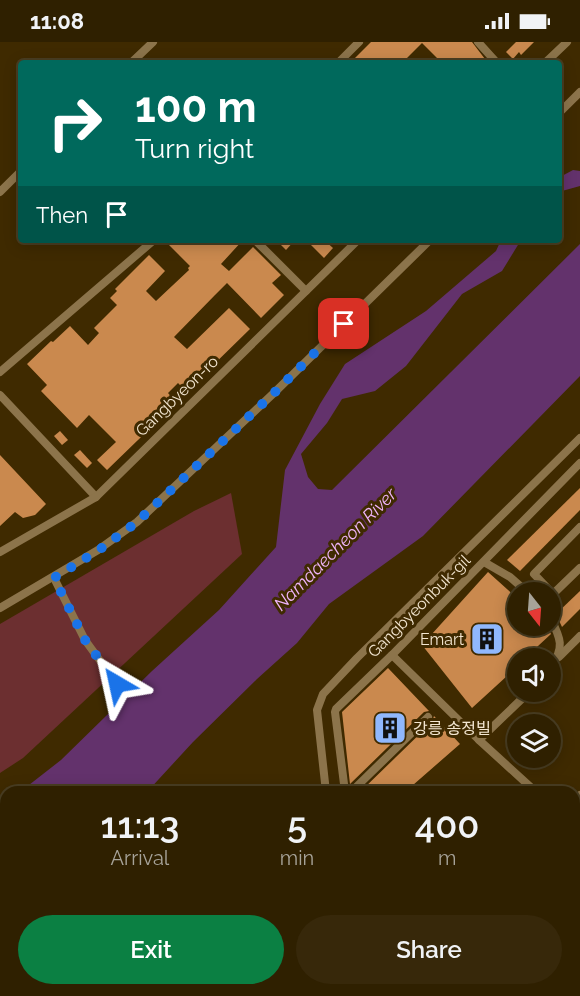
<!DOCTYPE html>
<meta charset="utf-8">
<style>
:root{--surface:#2f2000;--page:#37280a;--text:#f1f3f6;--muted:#a7a399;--line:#4a3e22;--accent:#0b8043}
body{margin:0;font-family:Raleway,"Noto Sans KR",sans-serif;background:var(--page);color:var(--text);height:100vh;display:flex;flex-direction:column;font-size:22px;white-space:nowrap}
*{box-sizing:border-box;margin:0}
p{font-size:20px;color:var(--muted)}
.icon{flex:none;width:33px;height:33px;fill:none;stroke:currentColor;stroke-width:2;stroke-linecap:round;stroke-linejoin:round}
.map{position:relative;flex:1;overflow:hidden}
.side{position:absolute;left:0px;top:744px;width:580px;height:210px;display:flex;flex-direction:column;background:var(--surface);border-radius:18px 18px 0 0;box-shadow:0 3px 15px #0003,0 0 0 2px var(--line)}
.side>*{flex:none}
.hud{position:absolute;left:18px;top:18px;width:544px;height:183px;border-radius:6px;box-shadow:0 3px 15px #0003,0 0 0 2px var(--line);background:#00695c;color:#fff;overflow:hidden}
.needle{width:39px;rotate:163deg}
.controls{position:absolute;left:507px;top:540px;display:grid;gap:12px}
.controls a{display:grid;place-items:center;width:54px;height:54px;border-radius:50%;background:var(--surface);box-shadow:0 3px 15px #0003,0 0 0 2px var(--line);font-size:30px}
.pin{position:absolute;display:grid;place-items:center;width:51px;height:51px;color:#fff;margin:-26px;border-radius:12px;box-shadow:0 3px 9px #0006}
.me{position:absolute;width:66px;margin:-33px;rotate:324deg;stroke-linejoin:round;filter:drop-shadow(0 0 4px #0008)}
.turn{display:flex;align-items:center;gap:21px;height:126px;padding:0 18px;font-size:27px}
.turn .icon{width:78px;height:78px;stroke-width:2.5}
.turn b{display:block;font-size:42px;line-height:51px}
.then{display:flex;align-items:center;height:57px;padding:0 18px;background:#0003;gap:12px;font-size:22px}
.eta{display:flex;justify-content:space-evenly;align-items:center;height:102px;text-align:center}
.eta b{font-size:36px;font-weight:600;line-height:42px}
.button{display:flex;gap:12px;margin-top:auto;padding:12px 18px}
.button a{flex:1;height:69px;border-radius:36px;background:var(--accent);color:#fff;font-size:24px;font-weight:600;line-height:69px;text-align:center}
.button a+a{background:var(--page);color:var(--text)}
.status{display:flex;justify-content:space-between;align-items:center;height:42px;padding:0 30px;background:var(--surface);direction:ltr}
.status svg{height:16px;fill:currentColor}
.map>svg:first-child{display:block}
.green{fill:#6c2f30}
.water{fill:#63326c}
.building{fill:#ca894e}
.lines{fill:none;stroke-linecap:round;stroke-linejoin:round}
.minor{stroke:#8c744b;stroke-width:8}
.route{stroke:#1a73e8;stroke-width:10;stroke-dasharray:0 18}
.labels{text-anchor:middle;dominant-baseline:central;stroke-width:6;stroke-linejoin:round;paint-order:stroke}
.street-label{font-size:16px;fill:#f3e6d0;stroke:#3f2a00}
.poi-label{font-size:16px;fill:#f3e6d0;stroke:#3f2a00;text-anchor:end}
.water-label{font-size:18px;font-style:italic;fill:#eeb4f9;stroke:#3f2a00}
</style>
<div class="status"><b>11:08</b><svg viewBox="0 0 49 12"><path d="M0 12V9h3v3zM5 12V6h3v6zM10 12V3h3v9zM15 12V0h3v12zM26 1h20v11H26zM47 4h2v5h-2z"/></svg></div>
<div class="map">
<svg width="580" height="954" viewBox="0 0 580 954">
<rect width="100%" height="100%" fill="#3f2a00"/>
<!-- green -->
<path class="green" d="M 231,451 L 242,512 L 23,716 L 0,731 L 0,582 L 194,469 Z"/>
<!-- water -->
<g class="water">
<path d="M 573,128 L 580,129 L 580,144 L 562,149 L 560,151 L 560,135 Z"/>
<path d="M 501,198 L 521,198 L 502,229 L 462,252 L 406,324 L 375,349 L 342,357 L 327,381 L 301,412 L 308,435 L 318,447 L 332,448 L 580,202 L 580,334 L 423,494 L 329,562 L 297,601 L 257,637 L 193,700 L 147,750 L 20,750 L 61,718 L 152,629 L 219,568 L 276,505 L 285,428 L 320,362 L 345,322 L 426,269 L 496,209 Z"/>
<path d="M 6,761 L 6,881 L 0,883 L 0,766 Z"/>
</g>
<!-- building -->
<g class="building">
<path d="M 371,0 L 472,0 L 488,21 L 442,21 L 422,1 L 406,17 L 410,21 L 350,21 Z"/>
<path d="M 516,0 L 534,0 L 521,13 L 519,10 L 513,17 L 506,10 Z"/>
<path d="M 164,198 L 178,198 L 182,202 L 186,198 L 243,198 L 221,222 L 229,229 L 253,205 L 281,233 L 272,241 L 284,253 L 261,276 L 227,241 L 215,253 L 174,295 L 187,307 L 229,266 L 250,287 L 203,333 L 200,330 L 183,346 L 178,341 L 168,351 L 173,357 L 165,365 L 169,368 L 107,428 L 97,418 L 116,400 L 89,373 L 77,386 L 41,349 L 47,343 L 27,322 L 51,299 L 53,300 L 70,284 L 88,303 L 99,291 L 94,286 L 117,263 L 110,256 L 117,249 L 115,247 L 149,213 L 165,229 L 146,249 L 156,259 L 189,228 L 188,226 L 190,224 Z"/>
<path d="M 276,198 L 295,198 L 286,208 Z"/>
<path d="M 306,198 L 324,198 L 333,206 L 324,216 Z"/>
<path d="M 60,389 L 68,398 L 62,403 L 54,394 Z"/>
<path d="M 80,408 L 92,421 L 87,426 L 74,413 Z"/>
<path d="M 0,413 L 46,462 L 35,473 L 23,476 L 15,470 L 0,484 Z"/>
<path d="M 580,446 L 580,468 L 520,529 L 507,518 Z"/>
<path d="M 488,530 L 518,557 L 518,584 L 547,584 L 551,592 L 525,616 L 518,616 L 518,624 L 472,666 L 422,603 Z"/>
<path d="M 580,549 L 580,567 L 562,585 L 556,572 Z"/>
<path d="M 388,626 L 429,669 L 424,670 L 350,742 L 342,670 Z"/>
<path d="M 434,674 L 460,702 L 405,750 L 360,750 L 432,680 Z"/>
</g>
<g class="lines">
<!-- minor -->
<g class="minor">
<path d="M 478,0 L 497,21"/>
<path d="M 131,21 L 153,0"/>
<path d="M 338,21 L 359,0"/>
<path d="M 545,21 L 567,0"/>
<path d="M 560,70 L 580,50"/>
<path d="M 0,150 L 21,129"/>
<path d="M 255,198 L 306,249"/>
<path d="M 0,330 L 154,198"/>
<path d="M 0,353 L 96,455"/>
<path d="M 580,485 L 534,532 L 553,552 L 580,526"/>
<path d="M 0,510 L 96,455 L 358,198"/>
<path d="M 484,520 L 510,535 L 527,550"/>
<path d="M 54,536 L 85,598 L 117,642"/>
<path d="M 0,566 L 98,508 L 137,480 L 276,349 L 430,198"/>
<path d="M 550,575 C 560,595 566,606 550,625"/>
<path d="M 392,613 L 479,698 L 536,750"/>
<path d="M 559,615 L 580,594"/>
<path d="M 479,698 L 529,650"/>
<path d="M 326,750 L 317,668 L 323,652 L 357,616 L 580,396"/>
<path d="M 345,750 L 335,670 L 336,667 L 392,613 L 580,421"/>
<path d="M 351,750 L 428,675"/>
<path d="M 574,760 L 580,753"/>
<path d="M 61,954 L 72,948"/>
<path d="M 174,954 L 185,948"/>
<path d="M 416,954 L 421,948"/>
</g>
</g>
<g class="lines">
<!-- route -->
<path class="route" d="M 117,642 L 85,598 L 54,536 L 99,508 L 137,480 L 276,349 L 344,282"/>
</g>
<!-- icons -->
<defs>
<symbol id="building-square" viewBox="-11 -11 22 22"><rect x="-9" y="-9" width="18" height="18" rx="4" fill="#90b8fd" stroke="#3f2a00"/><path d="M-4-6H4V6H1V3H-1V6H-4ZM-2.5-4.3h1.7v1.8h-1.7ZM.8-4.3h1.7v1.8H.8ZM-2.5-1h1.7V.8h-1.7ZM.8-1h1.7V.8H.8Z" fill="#111"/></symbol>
</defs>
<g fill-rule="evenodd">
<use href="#building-square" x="468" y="578" width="38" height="38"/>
<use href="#building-square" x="371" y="667" width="38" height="38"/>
</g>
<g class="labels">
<!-- street labels -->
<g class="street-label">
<text transform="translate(177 354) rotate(-44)">Gangbyeon-ro</text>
<text transform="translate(419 564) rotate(-45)">Gangbyeonbuk-gil</text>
</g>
<!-- poi labels -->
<g class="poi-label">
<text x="464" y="597">Emart</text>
<text x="413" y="686" text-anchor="start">강릉 송정빌</text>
</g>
<!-- water labels -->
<g class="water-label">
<text transform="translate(335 507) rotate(-45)">Namdaecheon River</text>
</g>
</g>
</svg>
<div class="controls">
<a><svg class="needle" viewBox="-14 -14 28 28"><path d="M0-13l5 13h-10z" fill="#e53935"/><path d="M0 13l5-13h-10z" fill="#a7a399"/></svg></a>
<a><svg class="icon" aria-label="sound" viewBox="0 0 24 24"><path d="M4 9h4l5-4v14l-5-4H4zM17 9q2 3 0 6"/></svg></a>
<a><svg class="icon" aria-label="layers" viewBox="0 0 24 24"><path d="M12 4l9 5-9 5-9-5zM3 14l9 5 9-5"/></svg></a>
</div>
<div class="pin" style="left:344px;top:282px;background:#d93025"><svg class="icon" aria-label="arrive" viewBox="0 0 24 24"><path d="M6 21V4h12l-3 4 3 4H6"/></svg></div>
<svg class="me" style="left:117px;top:642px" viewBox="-20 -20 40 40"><path d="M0-17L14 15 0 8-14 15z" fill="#1a73e8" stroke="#fff" stroke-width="4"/></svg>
<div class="hud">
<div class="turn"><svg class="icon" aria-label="right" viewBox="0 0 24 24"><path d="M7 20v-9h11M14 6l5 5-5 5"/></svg><div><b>100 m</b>Turn right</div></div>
<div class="then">Then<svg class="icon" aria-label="arrive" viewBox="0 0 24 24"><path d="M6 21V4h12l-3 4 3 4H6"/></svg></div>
</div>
<section class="side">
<div class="eta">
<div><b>11:13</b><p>Arrival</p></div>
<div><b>5</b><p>min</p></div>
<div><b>400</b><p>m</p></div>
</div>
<div class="button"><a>Exit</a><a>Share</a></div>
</section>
</div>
